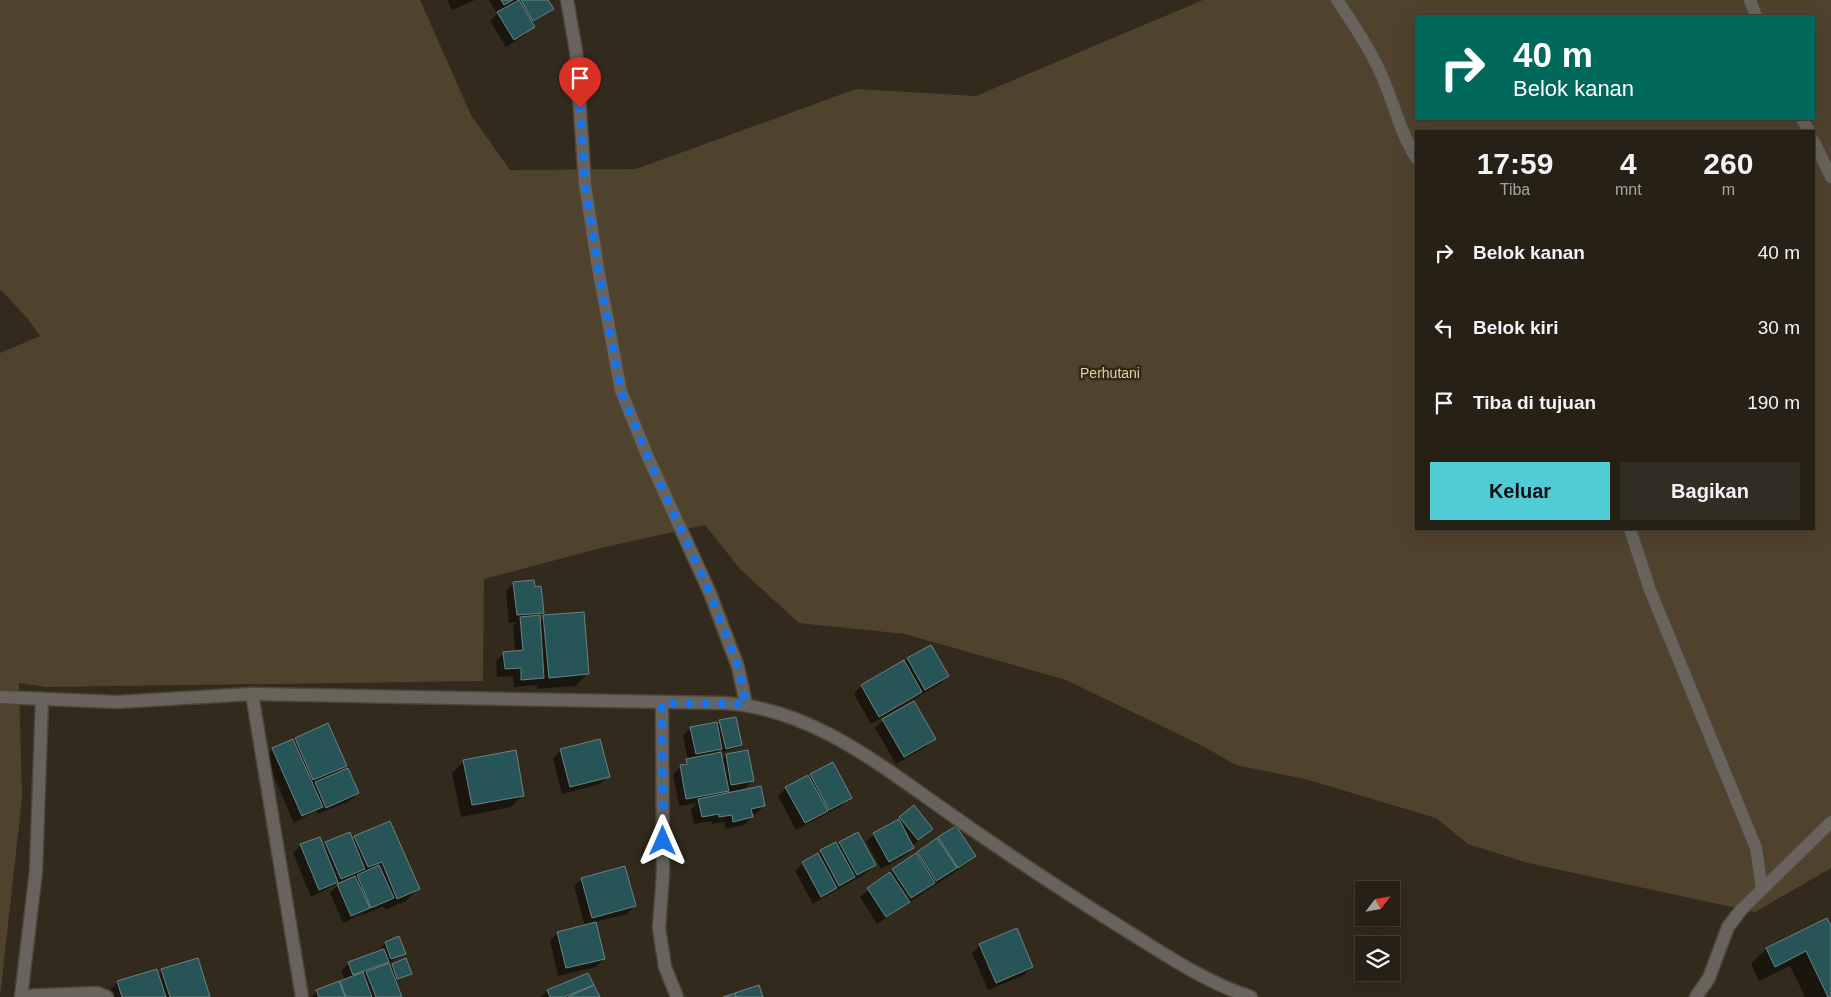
<!DOCTYPE html>
<html lang="id">
<style>
:root{--surface:#262015;--page:#322d22;--text:#f1f3f6;--muted:#a4a3a0;--line:#423e34;--accent:#51ccd4}
body{margin:0;font-family:Helvetica,sans-serif;background:var(--page);color:var(--text);height:100vh;display:flex;flex-direction:column;font-size:19px;white-space:nowrap}
*{box-sizing:border-box;margin:0}
p{font-size:16px;color:var(--muted)}
.icon{flex:none;width:28px;height:28px;fill:none;stroke:currentColor;stroke-width:2;stroke-linecap:round;stroke-linejoin:round}
.map{position:relative;flex:1;overflow:hidden}
.sheet{position:absolute;left:1415px;top:130px;width:400px;height:400px;display:flex;flex-direction:column;background:var(--surface);border-radius:0px;box-shadow:0 5px 20px #0002,0 0 0 1px var(--line)}
.sheet>*{flex:none}
.top-card{position:absolute;left:1415px;top:15px;width:400px;height:105px;border-radius:0px;box-shadow:0 5px 20px #0002,0 0 0 1px var(--line);background:#00695c;color:#fff;overflow:hidden}
.needle{width:32px;rotate:59deg}
.tools{position:absolute;left:1355px;top:881px;display:grid;gap:10px}
.tools a{display:grid;place-items:center;width:45px;height:45px;border-radius:0px;background:var(--surface);box-shadow:0 5px 20px #0002,0 0 0 1px var(--line);font-size:25px}
.pin{position:absolute;display:grid;place-items:center;width:42px;height:42px;color:#fff;margin:-51px -21px;border-radius:50% 50% 50% 0;rotate:-45deg;box-shadow:0 0 5px #0007}
.pin .icon{rotate:45deg}
.me{position:absolute;width:55px;margin:-28px;rotate:0deg;stroke-linejoin:round;filter:drop-shadow(0 0 4px #0008)}
.turn{display:flex;align-items:center;gap:18px;height:105px;padding:0 15px;font-size:22px}
.turn .icon{width:65px;height:65px;stroke-width:2.5}
.turn b{display:block;font-size:35px;line-height:42px}
.eta{display:flex;justify-content:space-evenly;align-items:center;height:85px;text-align:center}
.eta b{font-size:30px;font-weight:800;line-height:35px}
.action{display:flex;gap:10px;margin-top:auto;padding:10px 15px}
.action a{flex:1;height:58px;border-radius:0px;background:var(--accent);color:#111;font-size:20px;font-weight:800;line-height:58px;text-align:center}
.action a+a{background:var(--page);color:var(--text)}
ul{padding:0;list-style:none}
li{display:flex;align-items:center;gap:15px;height:75px;padding:0 15px}
li div{flex:1}
li b{display:block;font-size:19px}
li em{font-style:normal}
.map>svg:first-child{display:block}
.green{fill:#4f432e;fill-rule:evenodd}
.shadow{fill:#0007}
.building{fill:#275457;stroke:#6c8384}
.lines{fill:none;stroke-linecap:round;stroke-linejoin:round}
.minor-casing{stroke:#4e4639;stroke-width:15}
.tertiary-casing{stroke:#4e4639;stroke-width:15}
.minor{stroke:#68645d;stroke-width:12}
.tertiary{stroke:#68645d;stroke-width:12}
.route{stroke:#1a73e8;stroke-width:9;stroke-dasharray:0 16.2}
.labels{text-anchor:middle;dominant-baseline:central;stroke-width:5;stroke-linejoin:round;paint-order:stroke}
.park-label{font-size:14px;fill:#eccc95;stroke:#322a1c}
</style>
<div class="map">
<svg width="1831" height="997" viewBox="0 0 1831 997">
<rect width="100%" height="100%" fill="#322a1c"/>
<!-- green -->
<path class="green" d="M 0,0 L 420,0 L 471,115 L 510,170 L 636,169 L 856,89 L 976,96 L 1203,0 L 1831,0 L 1831,868 L 1755,912 L 1528,863 L 1468,844 L 1436,818 L 1305,779 L 1236,765 L 1203,746 L 1066,680 L 905,634 L 799,623 L 740,569 L 705,525 L 601,548 L 484,579 L 483,681 L 46,687 L 19,683 L 22,798 L 0,997 L 0,353 L 40,336 L 27,318 L 0,289 ZM 1416,16 L 1814,16 L 1814,119 L 1416,119 ZM 1416,131 L 1814,131 L 1814,529 L 1416,529 Z"/>
<!-- shadow -->
<g class="shadow">
<path d="M 447,0 L 475,0 L 452,10 Z"/>
<path d="M 489,0 L 547,0 L 552,9 L 531,24 L 533,27 L 525,35 L 506,47 L 490,21 L 497,14 Z"/>
<path d="M 514,583 L 543,612 L 538,617 L 539,622 L 544,617 L 587,674 L 575,686 L 537,689 L 537,685 L 514,687 L 513,676 L 497,677 L 496,661 L 504,653 L 515,652 L 513,626 L 517,622 L 509,623 L 506,591 Z"/>
<path d="M 908,659 L 948,676 L 940,684 L 871,724 L 854,694 L 861,686 Z"/>
<path d="M 883,720 L 934,739 L 926,747 L 896,764 L 875,728 Z"/>
<path d="M 720,721 L 741,745 L 737,748 L 723,752 L 722,748 L 715,755 L 722,760 L 726,755 L 752,781 L 744,789 L 726,792 L 722,796 L 764,806 L 756,814 L 751,815 L 752,817 L 744,825 L 726,829 L 724,822 L 712,824 L 711,821 L 694,824 L 691,809 L 697,803 L 679,806 L 673,774 L 688,760 L 683,736 L 691,728 L 717,725 Z"/>
<path d="M 328,725 L 345,765 L 337,773 L 358,793 L 350,801 L 318,814 L 316,811 L 294,823 L 265,757 L 273,749 Z"/>
<path d="M 561,750 L 608,777 L 600,784 L 562,794 L 553,758 Z"/>
<path d="M 464,761 L 523,795 L 511,807 L 461,817 L 452,773 Z"/>
<path d="M 832,763 L 850,797 L 843,805 L 796,830 L 778,796 L 786,788 Z"/>
<path d="M 900,818 L 931,829 L 912,846 L 913,848 L 905,856 L 881,869 L 866,842 L 874,834 Z"/>
<path d="M 956,828 L 974,856 L 967,864 L 877,924 L 860,897 L 893,870 Z"/>
<path d="M 355,837 L 418,889 L 406,901 L 385,910 L 384,906 L 363,915 L 363,913 L 343,923 L 330,893 L 341,882 L 311,897 L 293,853 L 301,845 L 323,846 L 326,843 L 352,840 Z"/>
<path d="M 836,843 L 837,845 L 839,843 L 874,865 L 866,873 L 813,904 L 795,871 L 803,863 Z"/>
<path d="M 582,879 L 635,906 L 627,914 L 595,922 L 604,959 L 596,967 L 558,976 L 550,941 L 557,933 L 585,926 L 574,886 Z"/>
<path d="M 1831,930 L 1831,997 L 1805,997 L 1790,966 L 1759,981 L 1751,964 L 1766,949 Z"/>
<path d="M 386,943 L 404,954 L 382,967 L 389,968 L 393,965 L 410,973 L 394,981 L 400,997 L 311,997 L 317,991 L 345,980 L 341,971 L 349,963 L 384,950 L 382,946 Z"/>
<path d="M 980,945 L 1032,967 L 1024,975 L 988,990 L 972,953 Z"/>
<path d="M 162,970 L 209,997 L 112,997 L 110,990 L 118,982 L 158,975 Z"/>
<path d="M 588,974 L 599,997 L 541,997 L 547,991 Z"/>
</g>
<!-- building -->
<g class="building">
<path d="M 501,0 L 513,0 L 504,5 Z"/>
<path d="M 519,0 L 535,27 L 514,40 L 497,12 Z"/>
<path d="M 521,0 L 548,0 L 554,9 L 533,21 Z"/>
<path d="M 534,580 L 535,587 L 541,586 L 544,613 L 517,615 L 513,582 Z"/>
<path d="M 584,612 L 589,674 L 549,678 L 543,615 Z"/>
<path d="M 540,615 L 544,678 L 521,680 L 521,668 L 505,669 L 503,652 L 523,650 L 520,617 Z"/>
<path d="M 931,645 L 949,676 L 925,690 L 907,658 Z"/>
<path d="M 904,660 L 922,692 L 879,717 L 861,685 Z"/>
<path d="M 914,701 L 936,739 L 904,757 L 882,719 Z"/>
<path d="M 736,717 L 742,745 L 726,749 L 719,720 Z"/>
<path d="M 717,722 L 722,749 L 696,754 L 690,727 Z"/>
<path d="M 328,723 L 347,766 L 313,780 L 295,738 Z"/>
<path d="M 293,739 L 323,807 L 302,816 L 272,748 Z"/>
<path d="M 600,739 L 610,777 L 570,787 L 560,749 Z"/>
<path d="M 516,750 L 524,796 L 472,805 L 463,760 Z"/>
<path d="M 748,750 L 754,781 L 731,785 L 726,754 Z"/>
<path d="M 721,752 L 729,791 L 686,799 L 680,765 L 687,764 L 686,759 Z"/>
<path d="M 833,762 L 852,798 L 829,810 L 810,774 Z"/>
<path d="M 348,768 L 359,793 L 326,808 L 315,782 Z"/>
<path d="M 808,775 L 828,811 L 805,823 L 785,787 Z"/>
<path d="M 761,786 L 765,806 L 751,809 L 753,817 L 733,822 L 732,815 L 719,817 L 719,814 L 702,817 L 698,799 Z"/>
<path d="M 914,805 L 933,829 L 918,840 L 899,817 Z"/>
<path d="M 899,819 L 914,848 L 889,862 L 873,833 Z"/>
<path d="M 390,821 L 420,889 L 397,899 L 382,862 L 368,867 L 354,836 Z"/>
<path d="M 956,826 L 976,856 L 958,868 L 938,837 Z"/>
<path d="M 350,832 L 365,869 L 341,879 L 325,842 Z"/>
<path d="M 858,832 L 876,865 L 857,875 L 839,842 Z"/>
<path d="M 320,837 L 338,882 L 319,890 L 300,844 Z"/>
<path d="M 937,838 L 957,868 L 936,881 L 917,852 Z"/>
<path d="M 836,842 L 855,877 L 839,886 L 820,850 Z"/>
<path d="M 818,853 L 837,888 L 821,897 L 802,862 Z"/>
<path d="M 916,853 L 935,883 L 911,898 L 892,869 Z"/>
<path d="M 379,865 L 394,898 L 371,908 L 357,875 Z"/>
<path d="M 625,866 L 636,906 L 592,918 L 581,878 Z"/>
<path d="M 890,872 L 910,902 L 886,917 L 867,888 Z"/>
<path d="M 355,876 L 370,908 L 351,916 L 337,884 Z"/>
<path d="M 1827,918 L 1831,927 L 1831,997 L 1828,997 L 1806,951 L 1775,967 L 1766,948 Z"/>
<path d="M 596,922 L 605,959 L 566,968 L 557,932 Z"/>
<path d="M 1017,928 L 1033,967 L 996,983 L 979,944 Z"/>
<path d="M 399,936 L 406,954 L 391,959 L 385,942 Z"/>
<path d="M 384,949 L 389,962 L 353,975 L 348,962 Z"/>
<path d="M 198,958 L 210,997 L 170,997 L 161,969 Z"/>
<path d="M 406,958 L 412,974 L 397,979 L 392,964 Z"/>
<path d="M 389,963 L 402,997 L 376,997 L 366,972 Z"/>
<path d="M 157,969 L 166,997 L 122,997 L 117,981 Z"/>
<path d="M 363,972 L 372,997 L 346,997 L 340,981 Z"/>
<path d="M 588,973 L 594,985 L 564,997 L 550,997 L 547,990 Z"/>
<path d="M 339,981 L 345,997 L 319,997 L 316,990 Z"/>
<path d="M 594,985 L 600,997 L 568,997 Z"/>
<path d="M 759,985 L 763,997 L 736,997 L 735,993 Z"/>
<path d="M 735,993 L 736,997 L 723,997 Z"/>
</g>
<g class="lines">
<defs>
<g id="minor">
<path d="M 567,0 L 576,51 L 585,184 L 598,268 L 621,391 L 647,455 L 710,593 L 738,667 L 746,704"/>
<path d="M 1337,0 C 1354,25 1370,49 1382,76 C 1394,104 1400,132 1416,158"/>
<path d="M 1750,0 L 1756,16"/>
<path d="M 1802,119 L 1809,131"/>
<path d="M 1814,142 L 1831,177"/>
<path d="M 1630,529 L 1650,590 L 1756,848 L 1762,889"/>
<path d="M 252,694 L 302,997"/>
<path d="M 662,703 L 663,873 L 659,928 L 665,967 L 677,997"/>
<path d="M 21,996 L 97,993 L 107,997"/>
<path d="M 21,997 L 36,871 L 42,699"/>
<path d="M 1696,997 L 1709,978 L 1728,927 L 1741,910 L 1831,822"/>
</g>
<path id="tertiary" d="M 0,697 L 117,702 L 252,694 L 722,703 C 807,707 875,761 943,809 C 1004,852 1067,894 1132,934 C 1170,958 1208,983 1251,997"/>
</defs>
<!-- minor casing -->
<use href="#minor" class="minor-casing"/>
<!-- tertiary casing -->
<use href="#tertiary" class="tertiary-casing"/>
<!-- minor -->
<use href="#minor" class="minor"/>
<!-- tertiary -->
<use href="#tertiary" class="tertiary"/>
</g>
<g class="lines">
<!-- route -->
<path class="route" d="M 580,108 L 585,184 L 598,268 L 621,391 L 647,455 L 710,593 L 738,667 L 746,704 L 662,703 L 663,841"/>
</g>
<g class="labels">
<!-- park labels -->
<g class="park-label">
<text x="1110" y="373">Perhutani</text>
</g>
</g>
</svg>
<div class="tools">
<a><svg class="needle" viewBox="-14 -14 28 28"><path d="M0-13l5 13h-10z" fill="#e53935"/><path d="M0 13l5-13h-10z" fill="#a4a3a0"/></svg></a>
<a><svg class="icon" aria-label="layers" viewBox="0 0 24 24"><path d="M12 4l9 5-9 5-9-5zM3 14l9 5 9-5"/></svg></a>
</div>
<div class="pin" style="left:580px;top:108px;background:#d93025"><svg class="icon" aria-label="arrive" viewBox="0 0 24 24"><path d="M6 21V4h12l-3 4 3 4H6"/></svg></div>
<svg class="me" style="left:663px;top:841px" viewBox="-20 -20 40 40"><path d="M0-17L14 15 0 8-14 15z" fill="#1a73e8" stroke="#fff" stroke-width="4"/></svg>
<div class="top-card">
<div class="turn"><svg class="icon" aria-label="right" viewBox="0 0 24 24"><path d="M7 20v-9h11M14 6l5 5-5 5"/></svg><div><b>40 m</b>Belok kanan</div></div>
</div>
<section class="sheet">
<div class="eta">
<div><b>17:59</b><p>Tiba</p></div>
<div><b>4</b><p>mnt</p></div>
<div><b>260</b><p>m</p></div>
</div>
<ul>
<li><svg class="icon" aria-label="right" viewBox="0 0 24 24"><path d="M7 20v-9h11M14 6l5 5-5 5"/></svg><div><b>Belok kanan</b></div><em>40 m</em></li>
<li><svg class="icon" aria-label="left" viewBox="0 0 24 24"><path d="M17 20v-9H6M10 6l-5 5 5 5"/></svg><div><b>Belok kiri</b></div><em>30 m</em></li>
<li><svg class="icon" aria-label="arrive" viewBox="0 0 24 24"><path d="M6 21V4h12l-3 4 3 4H6"/></svg><div><b>Tiba di tujuan</b></div><em>190 m</em></li>
</ul>
<div class="action"><a>Keluar</a><a>Bagikan</a></div>
</section>
</div>
